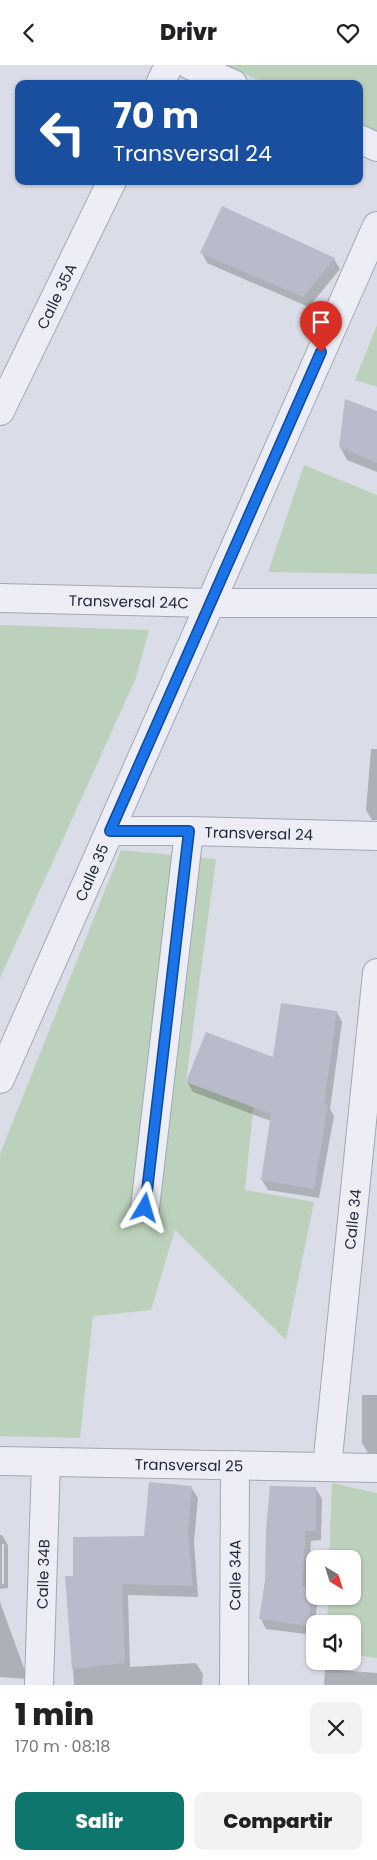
<!DOCTYPE html>
<html lang="es">
<meta charset="utf-8">
<style>
:root{--surface:#fff;--page:#f2f2f2;--text:#202124;--muted:#757577;--accent:#0f766e}
body{margin:0;font-family:Poppins,sans-serif;background:var(--page);color:var(--text);height:100vh;display:flex;flex-direction:column;font-size:19px;white-space:nowrap}
*{box-sizing:border-box;margin:0}
p{font-size:16px;color:var(--muted)}
.icon{flex:none;width:28px;height:28px;fill:none;stroke:currentColor;stroke-width:2;stroke-linecap:round;stroke-linejoin:round}
.map{position:relative;height:1620px;overflow:hidden}
.details{display:flex;flex-direction:column;background:var(--surface);flex:1}
.details>*{flex:none}
.banner{position:absolute;left:15px;top:15px;width:348px;height:105px;border-radius:10px;box-shadow:0 1px 4px #0004;background:#1a4fa0;color:#fff;overflow:hidden}
.needle{width:32px;rotate:142deg}
.fabs{position:absolute;left:306px;top:1485px;display:grid;gap:10px}
.fabs a{display:grid;place-items:center;width:55px;height:55px;border-radius:10px;background:var(--surface);box-shadow:0 1px 4px #0004;font-size:25px}
.pin{position:absolute;display:grid;place-items:center;width:42px;height:42px;color:#fff;margin:-51px -21px;border-radius:50% 50% 50% 0;rotate:-45deg;box-shadow:0 0 5px #0007}
.pin .icon{rotate:45deg}
.me{position:absolute;width:55px;margin:-28px;rotate:7deg;stroke-linejoin:round;filter:drop-shadow(0 0 4px #0008)}
.turn{display:flex;align-items:center;gap:18px;height:105px;padding:0 15px;font-size:22px}
.turn .icon{width:65px;height:65px;stroke-width:2.5}
.turn b{display:block;font-size:35px;line-height:42px}
.round{display:grid;place-items:center;flex:none;width:52px;height:52px;border-radius:10px;background:var(--page)}
.summary{display:flex;align-items:center;justify-content:space-between;height:85px;padding:0 15px}
h1{font-size:30px;font-weight:800;line-height:38px}
.action{display:flex;gap:10px;margin-top:auto;padding:10px 15px}
.action a{flex:1;height:58px;border-radius:10px;background:var(--accent);color:#fff;font-size:20px;font-weight:800;line-height:58px;text-align:center}
.action a+a{background:var(--page);color:var(--text)}
header{display:flex;justify-content:space-between;align-items:center;height:65px;padding:0 15px;background:var(--surface);font-size:22px;font-weight:800}
.map>svg:first-child{display:block}
.green{fill:#bcd1bb}
.shadow{fill:#0003;fill-rule:evenodd}
.building{fill:#b7bbca}
.lines{fill:none;stroke-linecap:round;stroke-linejoin:round}
.minor-casing{stroke:#a3a7b4;stroke-width:30}
.minor{stroke:#edeef5;stroke-width:28}
.route-casing{stroke:#114b97;stroke-width:12}
.route{stroke:#1a73e8;stroke-width:9}
.labels{text-anchor:middle;dominant-baseline:central;stroke-width:5;stroke-linejoin:round;paint-order:stroke}
.street-label{font-size:15px;fill:#23283d;stroke:#e9ecf4}
</style>
<header><svg class="icon" aria-label="back" viewBox="0 0 24 24"><path d="M15 5l-7 7 7 7"/></svg>Drivr<svg class="icon" aria-label="heart" viewBox="0 0 24 24"><path d="M12 20l-8-8c-3-5 5-10 8-4 3-6 11-1 8 4z"/></svg></header>
<div class="map">
<svg width="377" height="1620" viewBox="0 0 377 1620">
<rect width="100%" height="100%" fill="#dadde7"/>
<!-- green -->
<g class="green">
<path d="M 224,0 L 377,0 L 377,66 L 359,58 L 359,19 L 268,19 Z"/>
<path d="M 377,260 L 377,322 L 355,315 Z"/>
<path d="M 304,400 L 377,430 L 377,509 L 268,507 Z"/>
<path d="M 0,560 L 149,565 L 136,613 L 0,913 Z"/>
<path d="M 121,785 L 216,794 L 186,1017 L 235,1035 L 254,1037 L 245,1125 L 314,1137 L 286,1275 L 175,1165 L 151,1245 L 93,1251 L 80,1373 L 0,1371 L 0,1089 Z"/>
<path d="M 332,1418 L 377,1428 L 377,1593 L 353,1590 L 352,1559 L 327,1559 L 328,1531 L 352,1531 L 352,1494 L 329,1494 Z"/>
</g>
<!-- shadow -->
<g class="shadow">
<path d="M 222,142 L 334,194 L 340,204 L 309,242 L 207,198 L 202,188 Z"/>
<path d="M 377,347 L 377,407 L 347,395 L 340,382 Z"/>
<path d="M 371,684 L 377,684 L 377,755 L 372,755 L 366,745 Z"/>
<path d="M 337,947 L 342,957 L 330,1044 L 334,1051 L 319,1133 L 268,1125 L 262,1115 L 271,1056 L 193,1027 L 187,1017 L 274,994 Z"/>
<path d="M 362,1330 L 377,1330 L 377,1388 L 368,1388 L 362,1378 Z"/>
<path d="M 191,1422 L 198,1433 L 194,1477 L 198,1532 L 128,1530 L 130,1602 L 196,1598 L 203,1609 L 202,1620 L 74,1620 L 67,1512 L 75,1512 L 145,1472 Z"/>
<path d="M 316,1424 L 322,1434 L 321,1475 L 311,1476 L 308,1523 L 313,1524 L 315,1531 L 318,1534 L 313,1570 L 266,1564 L 261,1554 Z"/>
<path d="M 0,1470 L 2,1470 L 8,1480 L 8,1523 L 0,1524 ZM 2,1479 L 4,1479 L 4,1519 L 2,1519 Z"/>
<path d="M 0,1537 L 28,1614 L 0,1612 Z"/>
<path d="M 325,1604 L 377,1608 L 377,1620 L 324,1620 Z"/>
</g>
<!-- building -->
<g class="building">
<path d="M 222,141 L 335,193 L 303,232 L 200,188 Z"/>
<path d="M 345,334 L 377,346 L 377,398 L 339,382 Z"/>
<path d="M 281,938 L 337,946 L 324,1039 L 328,1040 L 314,1124 L 261,1115 L 271,1049 L 186,1017 L 206,967 L 273,992 Z"/>
<path d="M 149,1417 L 192,1421 L 188,1465 L 193,1521 L 122,1519 L 125,1598 L 72,1604 L 65,1511 L 73,1511 L 73,1472 L 144,1471 Z"/>
<path d="M 270,1421 L 316,1422 L 316,1466 L 306,1466 L 302,1521 L 313,1522 L 308,1561 L 259,1554 L 265,1516 L 266,1464 Z"/>
</g>
<g class="lines">
<defs>
<g id="minor">
<path d="M 190,0 L 233,19"/>
<path d="M 160,19 L 169,0"/>
<path d="M 359,74 L 377,82"/>
<path id="s1" d="M 0,346 L 112,116"/>
<path id="s2" d="M 0,533 L 210,538 L 377,538"/>
<path id="s3" d="M 110,766 L 189,766 L 377,771"/>
<path id="s4" d="M 0,1014 L 377,161"/>
<path d="M 145,1143 L 189,766"/>
<path id="s5" d="M 0,1396 L 377,1403"/>
<path id="s6" d="M 327,1402 L 377,908"/>
<path id="s7" d="M 39,1620 L 46,1397"/>
<path id="s8" d="M 234,1620 L 235,1400"/>
</g>
</defs>
<!-- minor casing -->
<use href="#minor" class="minor-casing"/>
<!-- minor -->
<use href="#minor" class="minor"/>
</g>
<g class="lines">
<defs>
<path id="route" d="M 145,1143 L 189,766 L 110,766 L 321,287"/>
</defs>
<!-- route casing -->
<use href="#route" class="route-casing"/>
<!-- route -->
<use href="#route" class="route"/>
</g>
<g class="labels">
<!-- street labels -->
<g class="street-label">
<text stroke="none"><textPath href="#s1" startOffset="128">Calle 35A</textPath></text>
<text stroke="none"><textPath href="#s2" startOffset="129">Transversal 24C</textPath></text>
<text stroke="none"><textPath href="#s3" startOffset="149">Transversal 24</textPath></text>
<text stroke="none"><textPath href="#s4" startOffset="226">Calle 35</textPath></text>
<text stroke="none"><textPath href="#s6" startOffset="249">Calle 34</textPath></text>
<text stroke="none"><textPath href="#s5" startOffset="189">Transversal 25</textPath></text>
<text stroke="none"><textPath href="#s7" startOffset="111">Calle 34B</textPath></text>
<text stroke="none"><textPath href="#s8" startOffset="110">Calle 34A</textPath></text>
</g>
</g>
</svg>
<div class="fabs">
<a><svg class="needle" viewBox="-14 -14 28 28"><path d="M0-13l5 13h-10z" fill="#e53935"/><path d="M0 13l5-13h-10z" fill="#757577"/></svg></a>
<a><svg class="icon" aria-label="sound" viewBox="0 0 24 24"><path d="M4 9h4l5-4v14l-5-4H4zM17 9q2 3 0 6"/></svg></a>
</div>
<div class="pin" style="left:321px;top:287px;background:#d93025"><svg class="icon" aria-label="arrive" viewBox="0 0 24 24"><path d="M6 21V4h12l-3 4 3 4H6"/></svg></div>
<svg class="me" style="left:145px;top:1143px" viewBox="-20 -20 40 40"><path d="M0-17L14 15 0 8-14 15z" fill="#1a73e8" stroke="#fff" stroke-width="4"/></svg>
<div class="banner">
<div class="turn"><svg class="icon" aria-label="left" viewBox="0 0 24 24"><path d="M17 20v-9H6M10 6l-5 5 5 5"/></svg><div><b>70 m</b>Transversal 24</div></div>
</div>
</div>
<section class="details">
<div class="summary"><div><h1>1 min</h1><p>170 m · 08:18</p></div><a class="round"><svg class="icon" aria-label="close" viewBox="0 0 24 24"><path d="M6 6l12 12M18 6L6 18"/></svg></a></div>
<div class="action"><a>Salir</a><a>Compartir</a></div>
</section>
